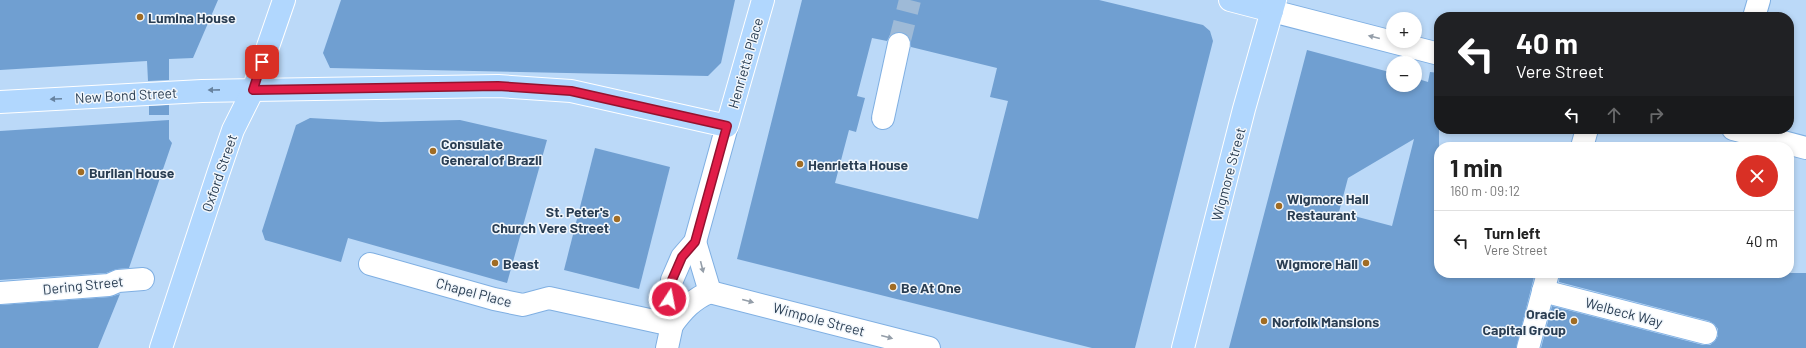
<!DOCTYPE html>
<meta charset="utf-8">
<style>
:root{--surface:#fff;--page:#f2f2f2;--text:#222;--muted:#767676;--line:#e0e0e0}
body{margin:0;font-family:Barlow,sans-serif;background:var(--page);color:var(--text);height:100vh;display:flex;flex-direction:column;font-size:15px;white-space:nowrap}
*{box-sizing:border-box;margin:0}
p{font-size:13px;color:var(--muted)}
.icon{flex:none;width:22px;height:22px;fill:none;stroke:currentColor;stroke-width:2;stroke-linecap:round;stroke-linejoin:round}
.map{position:relative;flex:1;overflow:hidden}
.sheet{position:absolute;left:1434px;top:142px;width:360px;height:136px;display:flex;flex-direction:column;background:var(--surface);border-radius:16px;box-shadow:0 2px 6px #0003}
.sheet>*{flex:none}
.guide{position:absolute;left:1434px;top:12px;width:360px;height:122px;border-radius:16px;box-shadow:0 2px 6px #0003;background:#202124;color:#fff;overflow:hidden}
.buttons{position:absolute;left:1386px;top:12px;display:grid;gap:8px}
.buttons a{display:grid;place-items:center;width:36px;height:36px;border-radius:50%;background:var(--surface);box-shadow:0 2px 6px #0003;font-size:20px}
.pin{position:absolute;display:grid;place-items:center;width:34px;height:34px;color:#fff;margin:-17px;border-radius:8px;box-shadow:0 2px 6px #0006}
.me{position:absolute;width:44px;margin:-22px;rotate:11deg;stroke-linejoin:round;filter:drop-shadow(0 0 3px #0008)}
.turn{display:flex;align-items:center;gap:14px;height:84px;padding:0 16px;font-size:18px}
.turn .icon{width:52px;height:52px;stroke-width:2.5}
.turn b{display:block;font-size:28px;line-height:34px}
.lanes{display:flex;align-items:center;height:38px;padding:0 16px;background:#0003;justify-content:center;gap:20px;direction:ltr}
.lanes .off{opacity:.35}
.round{display:grid;place-items:center;flex:none;width:42px;height:42px;border-radius:21px;background:var(--page)}
.headline{display:flex;align-items:center;justify-content:space-between;height:68px;padding:0 16px}
h1{font-size:24px;font-weight:700;line-height:30px}
ul{padding:0;list-style:none}
li{display:flex;align-items:center;gap:12px;height:60px;padding:0 16px;border-top:1px solid var(--line)}
li div{flex:1}
li b{display:block;font-size:15px}
li em{font-style:normal}
.map>svg:first-child{display:block}
.building{fill:#709fd1;fill-rule:evenodd}
.lines{fill:none;stroke-linecap:round;stroke-linejoin:round}
.minor-tunnel{stroke:#9ebad7;stroke-width:22;stroke-dasharray:22 11;stroke-linecap:butt}
.minor-casing{stroke:#7fafe2;stroke-width:24}
.major-casing{stroke:#fff;stroke-width:24}
.minor{stroke:#fff;stroke-width:22}
.major{stroke:#b1d7fe;stroke-width:22}
.oneway{fill:#949ea9}
.oneway2{fill:#6783a0}
.route-casing{stroke:#92132f;stroke-width:10}
.route{stroke:#e11d48;stroke-width:7}
.poi-dot{fill:#a06c24;stroke:#f2f7fc;stroke-width:1.5}
.labels{text-anchor:middle;dominant-baseline:central;stroke-width:3;stroke-linejoin:round;paint-order:stroke}
.poi-label{font-size:14px;font-weight:bold;fill:#2a3e53;stroke:#f2f7fc;text-anchor:start}
.street-label{font-size:14px;fill:#2a3e53;stroke:#f2f7fc}
</style>
<div class="map">
<svg width="1806" height="348" viewBox="0 0 1806 348">
<rect width="100%" height="100%" fill="#bbd9f8"/>
<!-- building -->
<g class="building">
<path d="M 0,0 L 218,0 L 193,58 L 169,59 L 169,80 L 148,81 L 147,61 L 0,70 Z"/>
<path d="M 341,0 L 735,0 L 721,63 L 708,76 L 330,68 L 323,53 Z"/>
<path d="M 802,0 L 1099,0 L 1203,25 L 1210,31 L 1213,41 L 1135,348 L 1092,348 L 737,259 ZM 895,32 L 901,32 L 907,35 L 911,40 L 911,47 L 997,68 L 990,97 L 1008,101 L 978,219 L 835,183 L 849,130 L 856,132 L 865,98 L 857,96 L 872,38 L 887,41 L 890,35 Z"/>
<path d="M 1307,50 L 1393,73 L 1393,85 L 1415,85 L 1415,78 L 1428,82 L 1430,72 L 1439,73 L 1439,273 L 1535,273 L 1516,348 L 1229,348 ZM 1414,139 L 1392,226 L 1339,212 L 1348,178 Z"/>
<path d="M 169,105 L 169,115 L 149,115 L 149,106 Z"/>
<path d="M 310,118 L 381,122 L 460,120 L 547,140 L 507,283 L 348,238 L 341,262 L 265,240 L 262,231 L 296,125 Z"/>
<path d="M 169,120 L 169,139 L 172,143 L 129,268 L 117,269 L 106,273 L 0,280 L 0,131 Z"/>
<path d="M 595,148 L 670,167 L 639,289 L 564,270 Z"/>
<path d="M 1560,273 L 1806,273 L 1806,348 L 1541,348 L 1552,306 L 1703,345 L 1710,345 L 1715,341 L 1718,336 L 1718,329 L 1714,324 L 1709,321 L 1559,282 Z"/>
<path d="M 120,294 L 98,348 L 0,348 L 0,305 L 110,297 Z"/>
</g>
<g class="lines">
<!-- minor-tunnel -->
<path class="minor-tunnel" d="M 899,44 L 910,0"/>
<defs>
<g id="minor">
<path d="M 1272,11 L 1439,54"/>
<path d="M 1754,17 L 1759,0"/>
<path d="M 883,118 L 899,44"/>
<path d="M 1733,129 L 1806,148"/>
<path d="M 1582,147 L 1587,129"/>
<path d="M 695,242 L 710,292"/>
<path d="M 370,264 L 494,299 L 523,305 L 549,298 L 672,325"/>
<path d="M 1543,291 L 1706,333"/>
<path d="M 710,292 L 929,348"/>
<path d="M 0,293 L 109,285 L 118,281 L 143,279"/>
<path d="M 672,325 C 683,310 693,299 710,292"/>
<path d="M 667,348 L 672,325 L 669,299 L 672,280 L 682,257 L 695,242 L 727,126"/>
<path d="M 1528,348 L 1548,273"/>
</g>
<g id="major">
<path d="M 1230,0 L 1272,11"/>
<path d="M 0,102 L 202,91 L 498,86 L 571,91 L 727,126 L 763,0"/>
<path d="M 161,348 L 218,174 L 233,130 L 253,90 L 284,0"/>
<path d="M 1183,348 L 1244,109 L 1275,0"/>
</g>
</defs>
<!-- minor casing -->
<use href="#minor" class="minor-casing"/>
<!-- major casing -->
<use href="#major" class="major-casing"/>
<!-- minor -->
<use href="#minor" class="minor"/>
<!-- major -->
<use href="#major" class="major"/>
</g>
<!-- one-way arrows -->
<defs><path id="oneway-solid" d="M-6-.8H1V-3.2L6.5 0L1 3.2V.8H-6Z"/></defs>
<g class="oneway">
<use href="#oneway-solid" transform="translate(1374 37) rotate(-166)"/>
<use href="#oneway-solid" transform="translate(702 267) rotate(76)"/>
<use href="#oneway-solid" transform="translate(748 301) rotate(15)"/>
<use href="#oneway-solid" transform="translate(887 337) rotate(15)"/>
</g>
<g class="oneway2">
<use href="#oneway-solid" transform="translate(214 90) rotate(179)"/>
<use href="#oneway-solid" transform="translate(56 99) rotate(177)"/>
</g>
<g class="lines">
<defs>
<path id="route" d="M 262,62 L 253,90 L 498,86 L 571,91 L 727,126 L 695,242 L 682,257 L 672,280 L 669,299"/>
</defs>
<!-- route casing -->
<use href="#route" class="route-casing"/>
<!-- route -->
<use href="#route" class="route"/>
</g>
<!-- markers -->
<g class="poi-dot">
<circle cx="140" cy="17" r="4"/>
<circle cx="433" cy="151" r="4"/>
<circle cx="800" cy="164" r="4"/>
<circle cx="81" cy="172" r="4"/>
<circle cx="1279" cy="206" r="4"/>
<circle cx="617" cy="219" r="4"/>
<circle cx="495" cy="263" r="4"/>
<circle cx="1366" cy="263" r="4"/>
<circle cx="893" cy="287" r="4"/>
<circle cx="1264" cy="321" r="4"/>
<circle cx="1574" cy="321" r="4"/>
</g>
<g class="labels">
<!-- poi labels -->
<g class="poi-label">
<text x="148" y="17">Lumina House</text>
<text x="441" y="143">Consulate<tspan x="441" dy="16">General of Brazil</tspan></text>
<text x="808" y="164">Henrietta House</text>
<text x="89" y="172">Burlian House</text>
<text x="1287" y="198">Wigmore Hall<tspan x="1287" dy="16">Restaurant</tspan></text>
<text x="609" y="211" text-anchor="end">St. Peter's<tspan x="609" dy="16">Church Vere Street</tspan></text>
<text x="503" y="263">Beast</text>
<text x="1358" y="263" text-anchor="end">Wigmore Hall</text>
<text x="901" y="287">Be At One</text>
<text x="1566" y="313" text-anchor="end">Oracle<tspan x="1566" dy="16">Capital Group</tspan></text>
<text x="1272" y="321">Norfolk Mansions</text>
</g>
<!-- street labels -->
<g class="street-label">
<text transform="translate(745 63) rotate(-74)">Henrietta Place</text>
<text transform="translate(126 95) rotate(-3)">New Bond Street</text>
<text transform="translate(219 173) rotate(-71)">Oxford Street</text>
<text transform="translate(1228 174) rotate(-75)">Wigmore Street</text>
<text transform="translate(83 285) rotate(-6)">Dering Street</text>
<text transform="translate(474 292) rotate(15)">Chapel Place</text>
<text transform="translate(1624 312) rotate(15)">Welbeck Way</text>
<text transform="translate(819 319) rotate(15)">Wimpole Street</text>
</g>
</g>
</svg>
<div class="buttons">
<a>+</a>
<a>−</a>
</div>
<div class="pin" style="left:262px;top:62px;background:#d93025"><svg class="icon" aria-label="arrive" viewBox="0 0 24 24"><path d="M6 21V4h12l-3 4 3 4H6"/></svg></div>
<svg class="me" style="left:669px;top:299px" viewBox="-20 -20 40 40"><circle r="17" fill="#e11d48" stroke="#fff" stroke-width="3"/><path d="M0-11L8 9 0 5-8 9z" fill="#fff"/></svg>
<div class="guide">
<div class="turn"><svg class="icon" aria-label="left" viewBox="0 0 24 24"><path d="M17 20v-9H6M10 6l-5 5 5 5"/></svg><div><b>40 m</b>Vere Street</div></div>
<div class="lanes"><svg class="icon" aria-label="left" viewBox="0 0 24 24"><path d="M17 20v-9H6M10 6l-5 5 5 5"/></svg><svg class="icon off" aria-label="ahead" viewBox="0 0 24 24"><path d="M12 20V5M6 11l6-6 6 6"/></svg><svg class="icon off" aria-label="right" viewBox="0 0 24 24"><path d="M7 20v-9h11M14 6l5 5-5 5"/></svg></div>
</div>
<section class="sheet">
<div class="headline"><div><h1>1 min</h1><p>160 m · 09:12</p></div><a class="round" style="background:#d93025;color:#fff"><svg class="icon" aria-label="close" viewBox="0 0 24 24"><path d="M6 6l12 12M18 6L6 18"/></svg></a></div>
<ul>
<li><svg class="icon" aria-label="left" viewBox="0 0 24 24"><path d="M17 20v-9H6M10 6l-5 5 5 5"/></svg><div><b>Turn left</b><p>Vere Street</p></div><em>40 m</em></li>
</ul>
</section>
</div>
